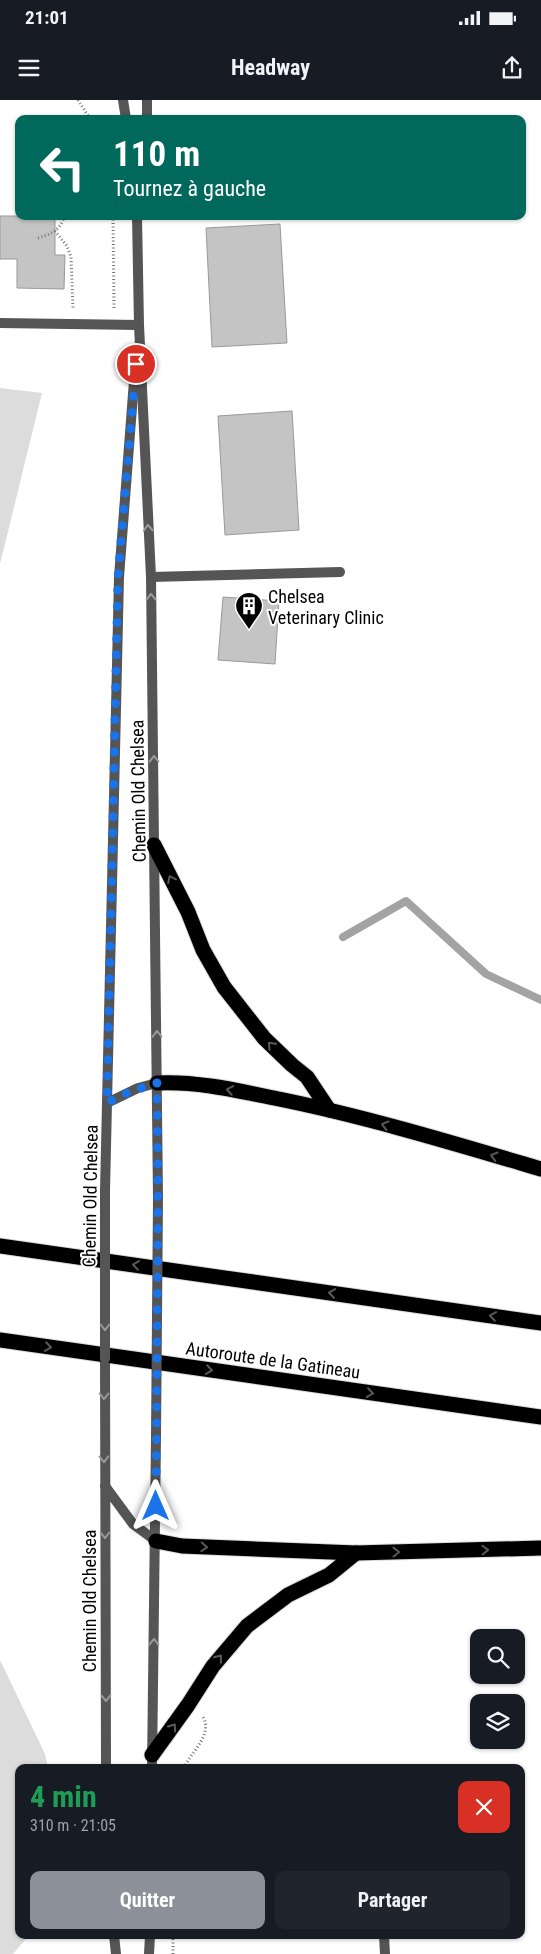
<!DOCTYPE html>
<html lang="fr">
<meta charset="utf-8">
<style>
:root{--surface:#171b24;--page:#20242c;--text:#f1f3f6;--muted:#9ea1a6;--accent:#8c9099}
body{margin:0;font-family:"Roboto Condensed",sans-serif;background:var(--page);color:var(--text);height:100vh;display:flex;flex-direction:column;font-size:19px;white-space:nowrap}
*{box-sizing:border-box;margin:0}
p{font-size:16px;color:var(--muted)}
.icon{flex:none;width:28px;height:28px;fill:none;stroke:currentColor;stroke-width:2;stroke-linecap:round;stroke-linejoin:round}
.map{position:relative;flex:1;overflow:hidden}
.panel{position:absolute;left:15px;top:1664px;width:510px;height:175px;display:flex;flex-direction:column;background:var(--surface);border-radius:10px;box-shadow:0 1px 4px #0004}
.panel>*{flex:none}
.banner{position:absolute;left:15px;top:15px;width:511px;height:105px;border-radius:10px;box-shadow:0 1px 4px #0004;background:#00695c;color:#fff;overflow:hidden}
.tools{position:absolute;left:470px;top:1529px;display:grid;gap:10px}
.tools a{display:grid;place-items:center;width:55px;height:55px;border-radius:10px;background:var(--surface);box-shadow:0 1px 4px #0004;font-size:25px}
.pin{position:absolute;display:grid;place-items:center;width:42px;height:42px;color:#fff;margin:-21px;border:2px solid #fff;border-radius:50%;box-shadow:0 1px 5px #0007}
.me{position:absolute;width:55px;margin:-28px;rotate:0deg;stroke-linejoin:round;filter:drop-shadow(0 0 4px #0008)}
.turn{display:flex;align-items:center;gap:18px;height:105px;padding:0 15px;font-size:22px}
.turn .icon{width:65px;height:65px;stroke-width:2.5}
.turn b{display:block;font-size:35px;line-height:42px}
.round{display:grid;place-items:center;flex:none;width:52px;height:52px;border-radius:10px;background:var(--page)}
.head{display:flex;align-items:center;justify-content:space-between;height:85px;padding:0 15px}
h1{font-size:30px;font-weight:700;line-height:38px;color:#1e9e55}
.primary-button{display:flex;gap:10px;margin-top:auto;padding:10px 15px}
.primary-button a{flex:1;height:58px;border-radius:10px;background:var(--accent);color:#fff;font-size:20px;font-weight:700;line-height:58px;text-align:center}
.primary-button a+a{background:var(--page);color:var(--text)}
.status{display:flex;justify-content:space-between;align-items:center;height:35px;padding:0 25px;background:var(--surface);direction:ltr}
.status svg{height:14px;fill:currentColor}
header{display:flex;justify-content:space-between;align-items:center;height:65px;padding:0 15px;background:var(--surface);font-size:22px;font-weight:700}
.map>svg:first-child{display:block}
.green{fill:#dcdcdc}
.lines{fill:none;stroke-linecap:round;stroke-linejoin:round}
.stream{stroke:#a3a3a3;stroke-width:8}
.building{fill:#c4c4c4;stroke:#999}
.motorway-casing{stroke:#dbdbdb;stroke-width:17}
.path{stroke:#777;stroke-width:3;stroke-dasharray:1 2.5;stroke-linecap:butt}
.service{stroke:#555;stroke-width:10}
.tertiary{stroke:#555;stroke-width:10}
.motorway{stroke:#000;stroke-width:15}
.tertiary-bridge{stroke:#555;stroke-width:10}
.oneway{stroke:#999}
.oneway2{stroke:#595959}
.route{stroke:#1a73e8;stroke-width:9;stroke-dasharray:0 16.2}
.labels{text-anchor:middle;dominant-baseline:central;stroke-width:4;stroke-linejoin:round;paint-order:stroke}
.poi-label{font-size:18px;fill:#000;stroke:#fff;text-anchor:start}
.street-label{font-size:18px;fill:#000;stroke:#fff}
</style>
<div class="status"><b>21:01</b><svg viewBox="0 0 49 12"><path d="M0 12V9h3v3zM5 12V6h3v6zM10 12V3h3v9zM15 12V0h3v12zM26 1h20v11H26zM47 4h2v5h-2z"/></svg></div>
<header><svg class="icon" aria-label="menu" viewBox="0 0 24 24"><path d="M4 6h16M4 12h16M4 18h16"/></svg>Headway<svg class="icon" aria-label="share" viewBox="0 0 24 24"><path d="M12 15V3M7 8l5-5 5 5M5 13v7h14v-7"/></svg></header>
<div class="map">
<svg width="541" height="1854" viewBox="0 0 541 1854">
<rect width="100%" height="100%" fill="#fff"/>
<!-- green -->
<g class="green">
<path d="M 0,288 L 42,293 L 0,464 Z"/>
<path d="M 0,1560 L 45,1654 L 48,1667 L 19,1668 L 19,1835 L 29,1835 L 13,1854 L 0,1854 Z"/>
</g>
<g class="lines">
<!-- stream -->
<path class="stream" d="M 343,837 L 406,801 L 486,874 L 541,900"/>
</g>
<!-- building -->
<g class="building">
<path d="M 0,116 L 55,116 L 55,155 L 65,155 L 64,189 L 17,188 L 17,159 L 0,159 Z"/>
<path d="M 280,124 L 287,243 L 212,247 L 206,128 Z"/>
<path d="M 292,311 L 299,430 L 225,435 L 218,316 Z"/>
<path d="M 223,497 L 279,501 L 275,564 L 218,560 Z"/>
</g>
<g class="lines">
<defs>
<g id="motorway">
<path d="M 154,745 L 188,812 L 203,850 L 224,887 L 264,938 L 292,965 L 307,977 L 329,1010"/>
<path d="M 157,983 C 196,981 235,990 274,998 C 364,1016 453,1043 541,1069"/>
<path d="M 0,1146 L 541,1223"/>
<path d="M 0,1240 L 541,1317"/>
<path d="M 156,1441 L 182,1446 L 356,1453 L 541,1448"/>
<path d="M 152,1655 L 188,1605 L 213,1566 L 247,1526 L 288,1495 L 329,1475 L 356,1453"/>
</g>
</defs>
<!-- motorway casing -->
<use href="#motorway" class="motorway-casing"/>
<!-- path -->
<g class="path">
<path d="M 78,0 L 90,19"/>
<path d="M 113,116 L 114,208"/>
<path d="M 55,131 L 67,146 L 71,157 L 73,208"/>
<path d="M 38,138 C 51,134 61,130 64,116"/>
<path d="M 184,1668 C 191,1652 213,1635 203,1617"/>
<path d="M 173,1854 L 173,1835"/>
</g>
<!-- service -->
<g class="service">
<path d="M 0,223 L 139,225"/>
<path d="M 151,477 L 340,472"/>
<path d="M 384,1835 L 385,1854"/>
</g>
<!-- tertiary -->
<g class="tertiary">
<path d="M 123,0 L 126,19"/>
<path d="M 147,19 L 147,0"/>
<path d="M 137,116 L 139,225 L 151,477 L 158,1098"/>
<path d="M 107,1003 L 138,988 L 157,983"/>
<path d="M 105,1091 L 119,477 L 135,268"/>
<path d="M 105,1259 L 106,1668"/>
<path d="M 105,1386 L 133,1424 L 156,1441"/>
<path d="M 152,1668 L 156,1337"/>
<path d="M 114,1835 L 116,1854"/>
<path d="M 149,1854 L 150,1835"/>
</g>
<!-- motorway -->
<use href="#motorway" class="motorway"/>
<!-- tertiary-bridge -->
<g class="tertiary-bridge">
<path d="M 105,1259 L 105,1091"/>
<path d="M 156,1337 L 158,1098"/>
</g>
</g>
<!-- one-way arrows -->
<defs><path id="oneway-chevron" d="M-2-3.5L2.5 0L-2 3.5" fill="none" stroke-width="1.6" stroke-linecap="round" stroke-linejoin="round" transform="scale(1.25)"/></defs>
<g class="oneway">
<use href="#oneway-chevron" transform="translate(148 428) rotate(-93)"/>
<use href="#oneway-chevron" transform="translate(151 497) rotate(-91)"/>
<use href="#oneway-chevron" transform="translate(154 659) rotate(-91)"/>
<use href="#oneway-chevron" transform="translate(157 934) rotate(-91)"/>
<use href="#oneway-chevron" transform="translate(105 1227) rotate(90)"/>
<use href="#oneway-chevron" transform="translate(104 1296) rotate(91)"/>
<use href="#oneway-chevron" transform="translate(104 1359) rotate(89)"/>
<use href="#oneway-chevron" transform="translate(105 1435) rotate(90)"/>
<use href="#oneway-chevron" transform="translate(154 1542) rotate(-89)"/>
<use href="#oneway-chevron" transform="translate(106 1598) rotate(89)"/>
</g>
<g class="oneway2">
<use href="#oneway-chevron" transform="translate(171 779) rotate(-116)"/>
<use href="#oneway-chevron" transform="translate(271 945) rotate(-134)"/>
<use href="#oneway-chevron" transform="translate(230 990) rotate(-170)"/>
<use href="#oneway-chevron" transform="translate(385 1025) rotate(-165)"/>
<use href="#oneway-chevron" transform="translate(494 1056) rotate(-164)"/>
<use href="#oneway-chevron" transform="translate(136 1165) rotate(-172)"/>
<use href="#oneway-chevron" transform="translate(332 1193) rotate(-172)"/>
<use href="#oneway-chevron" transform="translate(493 1216) rotate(-172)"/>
<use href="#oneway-chevron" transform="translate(48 1247) rotate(8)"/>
<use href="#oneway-chevron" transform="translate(209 1270) rotate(8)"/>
<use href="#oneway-chevron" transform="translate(370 1293) rotate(8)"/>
<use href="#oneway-chevron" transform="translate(204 1447) rotate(3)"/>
<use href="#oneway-chevron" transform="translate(485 1450) rotate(-2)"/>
<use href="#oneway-chevron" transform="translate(396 1452) rotate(-1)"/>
<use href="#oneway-chevron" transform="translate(219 1558) rotate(-52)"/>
<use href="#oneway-chevron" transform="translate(173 1627) rotate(-54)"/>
</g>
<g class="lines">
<!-- route -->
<path class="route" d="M 136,264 L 118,477 L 107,1003 L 129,992 L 157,983 L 158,1098 L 156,1406"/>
</g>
<!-- icons -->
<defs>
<symbol id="building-pin" viewBox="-11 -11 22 30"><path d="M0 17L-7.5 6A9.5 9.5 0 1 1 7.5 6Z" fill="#000" stroke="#fff"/><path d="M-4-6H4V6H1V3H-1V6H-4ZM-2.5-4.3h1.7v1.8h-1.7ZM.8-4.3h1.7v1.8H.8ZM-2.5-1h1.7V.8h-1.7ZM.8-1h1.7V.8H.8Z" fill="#fff"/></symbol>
</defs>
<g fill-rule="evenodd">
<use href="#building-pin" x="233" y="490" width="32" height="43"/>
</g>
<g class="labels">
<!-- poi labels -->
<g class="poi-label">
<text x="268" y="496">Chelsea<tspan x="268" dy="21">Veterinary Clinic</tspan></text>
</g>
<!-- street labels -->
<g class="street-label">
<text transform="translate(138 691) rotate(-91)">Chemin Old Chelsea</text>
<text transform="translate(90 1096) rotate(-89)">Chemin Old Chelsea</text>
<text transform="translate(273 1260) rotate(8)">Autoroute de la Gatineau</text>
<text transform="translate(89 1501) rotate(-90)">Chemin Old Chelsea</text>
</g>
</g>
</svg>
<div class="tools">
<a><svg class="icon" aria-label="search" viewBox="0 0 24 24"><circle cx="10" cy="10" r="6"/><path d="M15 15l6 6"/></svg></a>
<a><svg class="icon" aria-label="layers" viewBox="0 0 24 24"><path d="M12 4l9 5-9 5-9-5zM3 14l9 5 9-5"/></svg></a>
</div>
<div class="pin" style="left:136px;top:264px;background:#d93025"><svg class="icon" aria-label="arrive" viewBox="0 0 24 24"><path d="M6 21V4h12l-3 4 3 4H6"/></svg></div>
<svg class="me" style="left:156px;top:1406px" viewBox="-20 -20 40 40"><path d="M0-17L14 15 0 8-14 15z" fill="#1a73e8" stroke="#fff" stroke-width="4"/></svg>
<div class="banner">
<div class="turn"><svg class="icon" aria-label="left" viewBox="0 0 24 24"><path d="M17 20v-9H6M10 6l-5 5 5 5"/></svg><div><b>110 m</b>Tournez à gauche</div></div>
</div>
<section class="panel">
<div class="head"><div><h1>4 min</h1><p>310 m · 21:05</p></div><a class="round" style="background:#d93025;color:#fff"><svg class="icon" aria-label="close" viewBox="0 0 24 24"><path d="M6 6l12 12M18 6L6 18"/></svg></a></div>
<div class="primary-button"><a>Quitter</a><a>Partager</a></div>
</section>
</div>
